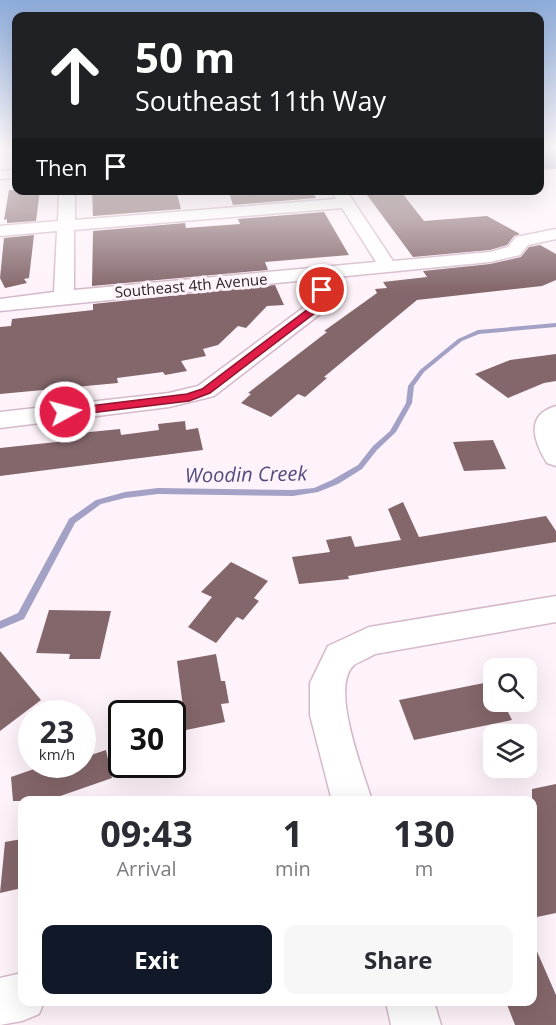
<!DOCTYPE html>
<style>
:root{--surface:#fff;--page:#f7f7f7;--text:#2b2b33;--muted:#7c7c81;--accent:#111827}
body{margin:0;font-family:"Open Sans",sans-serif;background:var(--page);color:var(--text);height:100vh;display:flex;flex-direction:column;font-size:22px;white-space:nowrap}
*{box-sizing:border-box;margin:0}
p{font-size:20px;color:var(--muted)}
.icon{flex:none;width:33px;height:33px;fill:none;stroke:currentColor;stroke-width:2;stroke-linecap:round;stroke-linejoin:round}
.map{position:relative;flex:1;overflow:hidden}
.drawer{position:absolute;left:18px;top:796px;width:519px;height:210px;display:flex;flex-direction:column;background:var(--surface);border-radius:12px;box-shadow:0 6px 24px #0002}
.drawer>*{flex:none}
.banner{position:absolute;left:12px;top:12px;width:532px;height:183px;border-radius:12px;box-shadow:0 6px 24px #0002;background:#202124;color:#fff;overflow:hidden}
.tools{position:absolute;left:483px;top:658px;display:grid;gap:12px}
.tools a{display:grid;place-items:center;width:54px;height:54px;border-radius:12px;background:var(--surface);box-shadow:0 6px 24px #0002;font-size:30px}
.speed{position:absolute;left:18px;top:700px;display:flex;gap:12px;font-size:30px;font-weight:700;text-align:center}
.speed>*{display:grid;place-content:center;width:78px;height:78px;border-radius:50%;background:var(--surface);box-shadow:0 6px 24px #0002;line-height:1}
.speed small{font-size:15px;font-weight:400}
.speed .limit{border:3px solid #111;border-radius:9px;background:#fff;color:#111}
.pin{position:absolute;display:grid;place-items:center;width:51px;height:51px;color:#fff;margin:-26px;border:3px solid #fff;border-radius:50%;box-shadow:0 2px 6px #0007}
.me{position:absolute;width:66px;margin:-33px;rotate:83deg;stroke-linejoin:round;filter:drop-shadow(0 0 4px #0008)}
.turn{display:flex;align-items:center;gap:21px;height:126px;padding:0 24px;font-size:27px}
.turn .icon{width:78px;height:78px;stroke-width:2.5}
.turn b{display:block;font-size:42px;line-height:51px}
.then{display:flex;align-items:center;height:57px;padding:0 24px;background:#0003;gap:12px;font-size:22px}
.eta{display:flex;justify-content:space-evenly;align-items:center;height:102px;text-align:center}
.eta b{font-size:36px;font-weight:700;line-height:42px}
.action{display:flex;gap:12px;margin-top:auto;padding:12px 24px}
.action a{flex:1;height:69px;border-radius:12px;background:var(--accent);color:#fff;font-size:24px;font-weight:700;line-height:69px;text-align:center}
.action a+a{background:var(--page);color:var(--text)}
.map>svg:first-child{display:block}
.water{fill:#a4a1c6}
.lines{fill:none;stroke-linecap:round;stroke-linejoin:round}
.stream{fill:#a4a1c6;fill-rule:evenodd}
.building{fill:#84676b}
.minor-casing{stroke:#d5b9ca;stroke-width:3}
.minor{fill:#fff;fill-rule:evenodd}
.route{fill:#e11d48;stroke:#92132f;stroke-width:1.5}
.labels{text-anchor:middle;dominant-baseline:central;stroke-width:6;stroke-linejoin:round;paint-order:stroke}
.far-street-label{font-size:15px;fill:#2e242a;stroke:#fef3fa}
.water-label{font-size:20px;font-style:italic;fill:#524b7f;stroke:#fef3fa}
</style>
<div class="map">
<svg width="556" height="1025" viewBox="0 0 556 1025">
<rect width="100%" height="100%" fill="#fef3fa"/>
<!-- water -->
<path class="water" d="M 540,147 L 556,147 L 556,169 L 540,170 Z"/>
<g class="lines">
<!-- stream -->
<path class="stream" d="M 556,323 L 556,327 L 479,334 L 462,341 L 424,372 L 414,386 L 412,403 L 396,432 L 377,450 L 362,469 L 338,484 L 318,492 L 293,496 L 158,494 L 125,498 L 101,504 L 75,523 L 24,619 L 0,629 L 0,621 L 18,613 L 69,519 L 96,500 L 125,492 L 158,488 L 293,490 L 314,488 L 332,480 L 358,465 L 373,446 L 390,431 L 406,403 L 408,386 L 420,370 L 458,339 L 478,330 Z"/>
</g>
<!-- building -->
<g class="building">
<path d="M 9,190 L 40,190 L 36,221 L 7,223 L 7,219 L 4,220 Z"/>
<path d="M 92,190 L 176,190 L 181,209 L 93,216 Z"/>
<path d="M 247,190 L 311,190 L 316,198 L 233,205 L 229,192 Z"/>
<path d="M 396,192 L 402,193 L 424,221 L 487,216 L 520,234 L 514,236 L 507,245 L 490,250 L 413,257 L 367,195 Z"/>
<path d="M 324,212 L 349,255 L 265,262 L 268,270 L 92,286 L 93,231 L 185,223 L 186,228 L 240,224 L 238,219 Z"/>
<path d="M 34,235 L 29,278 L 24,279 L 27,283 L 5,288 L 0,278 L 4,238 Z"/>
<path d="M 540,245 L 556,254 L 556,280 L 542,286 L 417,300 L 324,377 L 327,378 L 305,397 L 298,394 L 271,417 L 241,403 L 251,394 L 248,393 L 327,332 L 324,331 L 377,293 L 375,289 L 387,288 L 383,282 L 427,277 L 423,271 L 490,264 L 521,257 L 529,247 Z"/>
<path d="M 275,285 L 284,305 L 267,306 L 246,328 L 238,326 L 218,345 L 203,349 L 206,356 L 181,361 L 187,371 L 165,375 L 163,372 L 117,378 L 118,383 L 0,394 L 0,327 L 11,326 L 12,319 L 93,310 L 93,304 Z"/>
<path d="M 556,354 L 556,381 L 544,383 L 508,398 L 475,374 L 510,360 Z"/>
<path d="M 185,421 L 186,430 L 198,428 L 203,450 L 0,476 L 0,448 L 66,441 L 66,435 L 90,432 L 120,429 L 121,435 L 159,430 L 158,424 Z"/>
<path d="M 493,440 L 506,469 L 464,471 L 453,442 Z"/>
<path d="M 403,502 L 419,537 L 546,516 L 556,531 L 556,542 L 348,576 L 349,579 L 299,584 L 292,557 L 330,552 L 326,540 L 351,536 L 355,547 L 401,540 L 388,509 Z"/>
<path d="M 231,562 L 268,581 L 254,598 L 259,601 L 243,620 L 237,617 L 216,643 L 188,627 L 212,597 L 201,592 Z"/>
<path d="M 49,610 L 111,611 L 100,659 L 69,659 L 70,654 L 36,653 Z"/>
<path d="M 0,651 L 41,700 L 0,731 Z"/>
<path d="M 216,654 L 221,681 L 225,681 L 229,703 L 221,704 L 225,722 L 186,730 L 177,661 Z"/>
<path d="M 494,681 L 494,702 L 503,702 L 512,720 L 414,740 L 399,700 Z"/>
<path d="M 106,750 L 112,778 L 46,801 L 13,801 L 11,777 L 37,768 L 37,765 L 82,765 L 82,758 Z"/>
<path d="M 556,784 L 556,913 L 532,918 L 532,789 Z"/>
<path d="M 22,839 L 22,888 L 0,893 L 5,842 Z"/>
<path d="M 532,940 L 556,995 L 556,1025 L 515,1025 L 506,1002 L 532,1002 Z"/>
</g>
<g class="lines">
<defs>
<g id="minor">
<path d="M 16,170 L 16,178 L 0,179 L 0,171 Z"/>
<path d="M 59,190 L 75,190 L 75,220 L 336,199 L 331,190 L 346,190 L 393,261 L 490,252 L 508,247 L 516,237 L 556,229 L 556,239 L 528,245 L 520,255 L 490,262 L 326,278 C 331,288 335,298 328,308 L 214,396 L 169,407 L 0,428 L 0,412 L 169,393 L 198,386 L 311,302 L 312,290 L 307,280 L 0,311 L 0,299 L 54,292 L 57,231 L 0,236 L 0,226 L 58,221 ZM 342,208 L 376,262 L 74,290 L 74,230 Z"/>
<path d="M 556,406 L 556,466 L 547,463 C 534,442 524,415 556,406 Z"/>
<path d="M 556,596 L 556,622 L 375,654 C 369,658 360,661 354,665 C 329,687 364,773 372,801 L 332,801 L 310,715 L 310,683 L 328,646 L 369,627 Z"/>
<path d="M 22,973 L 22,1002 L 44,1002 L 39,1014 L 22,1021 L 0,1025 L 0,978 Z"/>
<path d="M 386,1002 L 434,1002 L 441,1025 L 391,1025 Z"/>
</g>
</defs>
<!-- minor casing -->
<use href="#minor" class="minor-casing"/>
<!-- minor -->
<use href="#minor" class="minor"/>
</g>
<!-- sky -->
<linearGradient id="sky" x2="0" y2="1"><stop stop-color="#8dacda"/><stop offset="0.51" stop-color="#fffafd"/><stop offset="1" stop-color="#fffafd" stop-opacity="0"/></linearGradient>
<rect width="556" height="290" fill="url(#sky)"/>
<!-- route -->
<path class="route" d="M 322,287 L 327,290 L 324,306 L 210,393 L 189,401 L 65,416 L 59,412 L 65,409 L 187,394 L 202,389 L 316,303 L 318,290 Z"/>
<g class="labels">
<!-- far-street labels -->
<g class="far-street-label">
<text transform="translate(191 285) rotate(-5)">Southeast 4th Avenue</text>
</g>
<!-- water labels -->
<g class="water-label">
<text transform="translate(246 474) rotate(-1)">Woodin Creek</text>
</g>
</g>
</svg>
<div class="tools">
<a><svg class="icon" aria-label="search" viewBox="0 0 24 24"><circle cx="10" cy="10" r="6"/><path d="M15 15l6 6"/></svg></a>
<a><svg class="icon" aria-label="layers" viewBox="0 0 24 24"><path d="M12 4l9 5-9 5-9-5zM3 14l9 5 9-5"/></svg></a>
</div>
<div class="speed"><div>23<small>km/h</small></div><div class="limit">30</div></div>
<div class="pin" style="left:322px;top:290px;background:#d93025"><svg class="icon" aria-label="arrive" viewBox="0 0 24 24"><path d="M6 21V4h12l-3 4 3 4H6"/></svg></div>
<svg class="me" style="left:65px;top:412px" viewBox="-20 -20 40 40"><circle r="17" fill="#e11d48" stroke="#fff" stroke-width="3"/><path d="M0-11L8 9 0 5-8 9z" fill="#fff"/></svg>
<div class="banner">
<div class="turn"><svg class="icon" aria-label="ahead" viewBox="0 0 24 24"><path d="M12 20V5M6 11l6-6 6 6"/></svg><div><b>50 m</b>Southeast 11th Way</div></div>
<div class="then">Then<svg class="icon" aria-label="arrive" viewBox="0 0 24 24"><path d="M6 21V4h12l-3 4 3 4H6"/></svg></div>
</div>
<section class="drawer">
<div class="eta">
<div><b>09:43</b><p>Arrival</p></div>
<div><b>1</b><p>min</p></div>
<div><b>130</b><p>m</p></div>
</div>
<div class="action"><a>Exit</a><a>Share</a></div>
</section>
</div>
